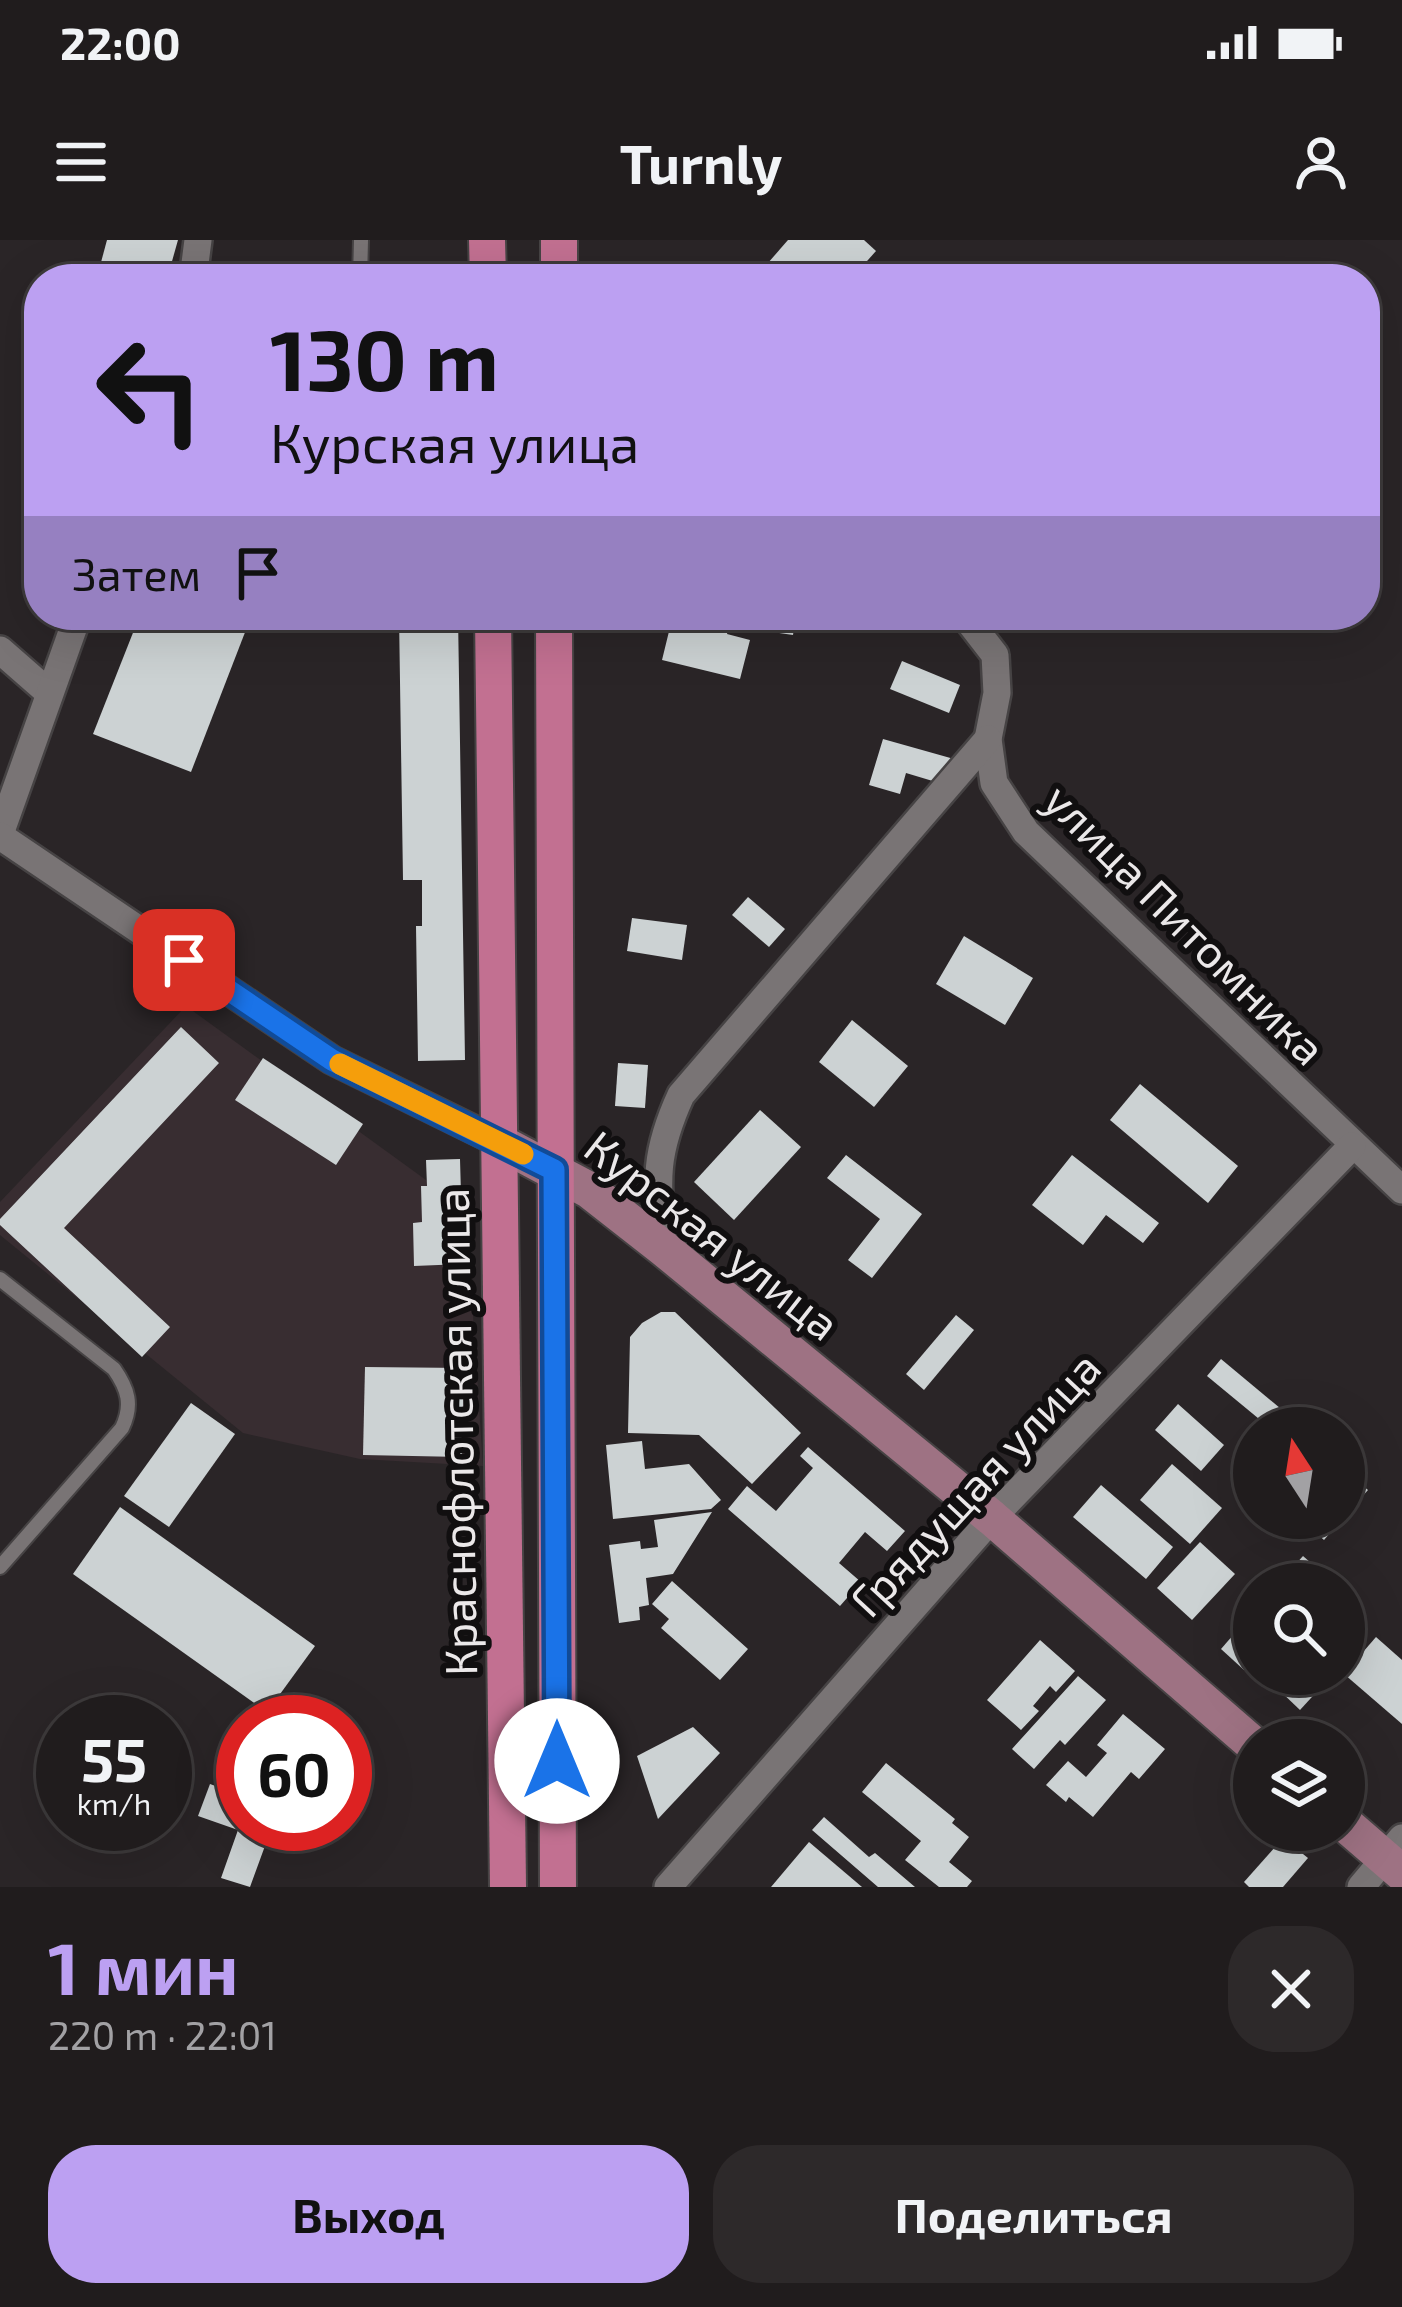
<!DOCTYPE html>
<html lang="ru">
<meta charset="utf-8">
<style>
:root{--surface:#201c1d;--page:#2d292a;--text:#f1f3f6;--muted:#a2a1a4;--line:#3d3a3b;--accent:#bca0f2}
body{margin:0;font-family:"Exo 2",sans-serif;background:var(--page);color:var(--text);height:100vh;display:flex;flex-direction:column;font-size:45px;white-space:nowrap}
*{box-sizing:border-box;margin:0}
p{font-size:39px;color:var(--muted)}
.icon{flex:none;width:66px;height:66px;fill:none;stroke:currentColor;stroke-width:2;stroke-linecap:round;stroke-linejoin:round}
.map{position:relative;height:1647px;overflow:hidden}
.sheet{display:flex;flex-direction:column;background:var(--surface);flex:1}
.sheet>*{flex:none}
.guide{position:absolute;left:24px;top:24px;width:1356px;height:366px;border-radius:48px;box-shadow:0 12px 48px #0002,0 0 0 3px var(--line);background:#bca0f2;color:#111;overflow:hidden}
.needle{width:78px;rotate:348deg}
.tools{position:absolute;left:1233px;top:1167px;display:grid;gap:24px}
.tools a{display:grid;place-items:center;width:132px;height:132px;border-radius:50%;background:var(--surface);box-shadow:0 12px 48px #0002,0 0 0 3px var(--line);font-size:60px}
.speed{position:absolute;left:36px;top:1455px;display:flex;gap:24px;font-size:60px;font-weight:700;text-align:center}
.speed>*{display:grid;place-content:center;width:156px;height:156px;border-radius:50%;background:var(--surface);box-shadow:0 12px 48px #0002,0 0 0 3px var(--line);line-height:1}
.speed small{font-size:30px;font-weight:400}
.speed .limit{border:18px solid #d22;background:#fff;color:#111}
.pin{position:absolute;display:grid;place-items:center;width:102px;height:102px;color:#fff;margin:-51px;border-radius:24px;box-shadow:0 6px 18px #0006}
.me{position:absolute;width:132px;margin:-66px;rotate:0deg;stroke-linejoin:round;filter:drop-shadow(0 0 9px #0008)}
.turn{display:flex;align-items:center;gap:42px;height:252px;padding:0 48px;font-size:54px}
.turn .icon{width:156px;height:156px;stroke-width:2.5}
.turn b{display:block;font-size:84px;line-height:102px}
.then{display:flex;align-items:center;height:114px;padding:0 48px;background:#0003;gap:24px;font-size:45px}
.round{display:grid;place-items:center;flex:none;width:126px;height:126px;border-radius:48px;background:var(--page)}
.headline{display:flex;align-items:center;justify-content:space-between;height:204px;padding:0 48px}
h1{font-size:72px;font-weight:700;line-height:90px;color:var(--accent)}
.button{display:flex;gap:24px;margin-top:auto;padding:24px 48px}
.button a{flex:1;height:138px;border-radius:48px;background:var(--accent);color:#111;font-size:48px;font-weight:700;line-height:138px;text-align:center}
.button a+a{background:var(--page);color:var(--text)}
.status{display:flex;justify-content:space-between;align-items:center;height:84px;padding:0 60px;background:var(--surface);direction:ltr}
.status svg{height:33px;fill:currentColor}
header{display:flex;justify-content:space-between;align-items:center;height:156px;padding:0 48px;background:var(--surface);font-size:54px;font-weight:700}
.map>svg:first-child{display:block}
.built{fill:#382d31}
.building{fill:#ccd2d3}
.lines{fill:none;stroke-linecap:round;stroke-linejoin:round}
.lane-casing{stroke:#464344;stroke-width:18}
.street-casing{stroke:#464344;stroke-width:32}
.secondary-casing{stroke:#464344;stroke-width:40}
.primary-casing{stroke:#464344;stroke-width:40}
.lane{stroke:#797475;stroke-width:14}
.street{stroke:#797475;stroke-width:27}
.secondary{stroke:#9e7283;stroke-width:36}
.primary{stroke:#c27091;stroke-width:36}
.route-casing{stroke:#114b97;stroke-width:30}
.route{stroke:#1a73e8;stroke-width:21}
.slow{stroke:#f59e0b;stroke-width:21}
.labels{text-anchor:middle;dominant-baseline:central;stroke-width:12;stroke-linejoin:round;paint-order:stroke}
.street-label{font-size:45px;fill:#ebe8e9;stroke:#110f10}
</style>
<div class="status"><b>22:00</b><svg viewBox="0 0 49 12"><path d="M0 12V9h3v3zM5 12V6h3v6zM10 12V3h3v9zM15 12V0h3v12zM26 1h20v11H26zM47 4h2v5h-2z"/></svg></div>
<header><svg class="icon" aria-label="menu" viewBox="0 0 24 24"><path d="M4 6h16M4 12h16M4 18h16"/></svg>Turnly<svg class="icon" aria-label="person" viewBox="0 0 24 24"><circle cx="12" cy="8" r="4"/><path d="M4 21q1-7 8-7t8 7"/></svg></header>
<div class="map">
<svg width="1402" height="1647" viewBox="0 0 1402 1647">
<rect width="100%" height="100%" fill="#2a2527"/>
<!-- built -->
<path class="built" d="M 186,766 L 466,969 L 483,1226 L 360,1219 L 243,1193 L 0,995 L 0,962 Z"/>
<!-- building -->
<g class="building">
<path d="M 107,0 L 178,0 L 167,39 L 146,39 L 100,26 Z"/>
<path d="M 788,0 L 864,0 L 876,11 L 851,39 L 754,39 Z"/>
<path d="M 140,375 L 231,375 L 249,382 L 191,532 L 93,494 Z"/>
<path d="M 399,375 L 458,375 L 465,820 L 418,821 L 416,686 L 422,686 L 422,640 L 403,640 Z"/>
<path d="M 673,375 L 729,386 L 727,394 L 750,400 L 740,439 L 662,420 Z"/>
<path d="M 753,375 L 796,375 L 793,395 L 751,389 Z"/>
<path d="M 902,421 L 960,445 L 949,473 L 890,449 Z"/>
<path d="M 883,499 L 954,519 L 946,545 L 906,533 L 900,554 L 869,545 Z"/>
<path d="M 748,657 L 785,689 L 769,707 L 732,675 Z"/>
<path d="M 632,678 L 687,685 L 682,720 L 627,711 Z"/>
<path d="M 964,696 L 1033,738 L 1005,785 L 936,744 Z"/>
<path d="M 852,780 L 908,826 L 874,867 L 819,822 Z"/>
<path d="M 181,787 L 219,823 L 64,988 L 170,1087 L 142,1117 L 0,985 L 0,979 Z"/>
<path d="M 263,818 L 363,884 L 336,925 L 235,860 Z"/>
<path d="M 618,823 L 648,825 L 645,868 L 615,866 Z"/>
<path d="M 1140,844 L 1238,926 L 1208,963 L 1110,880 Z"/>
<path d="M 760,870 L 801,907 L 734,980 L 694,942 Z"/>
<path d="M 846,915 L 922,974 L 872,1038 L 848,1020 L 880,979 L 827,938 Z"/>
<path d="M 1072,915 L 1159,983 L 1143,1003 L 1106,975 L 1083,1005 L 1032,965 Z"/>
<path d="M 460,919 L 463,1024 L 414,1026 L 413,983 L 422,982 L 421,946 L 427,946 L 426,920 Z"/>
<path d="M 661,1072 L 675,1072 L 801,1193 L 752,1244 L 699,1195 L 628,1193 L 630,1097 L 642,1083 Z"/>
<path d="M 956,1075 L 974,1090 L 924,1150 L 906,1134 Z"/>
<path d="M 1221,1119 L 1304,1188 L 1270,1188 L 1207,1136 Z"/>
<path d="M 365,1127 L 464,1128 L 462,1217 L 363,1215 Z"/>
<path d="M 191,1163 L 235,1194 L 169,1287 L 124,1256 Z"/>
<path d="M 1178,1164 L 1224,1205 L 1201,1231 L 1155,1190 Z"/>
<path d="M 642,1201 L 645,1229 L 689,1224 L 721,1260 L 711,1269 L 613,1279 L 606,1205 Z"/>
<path d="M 808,1207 L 905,1291 L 887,1311 L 865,1292 L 839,1323 L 861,1342 L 840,1366 L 728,1269 L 747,1246 L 776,1271 L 813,1228 L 800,1216 Z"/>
<path d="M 1172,1224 L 1222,1268 L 1190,1304 L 1140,1260 Z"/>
<path d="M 1351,1236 L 1368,1250 L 1344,1277 L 1344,1244 Z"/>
<path d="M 1101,1245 L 1173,1307 L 1146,1339 L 1073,1277 Z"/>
<path d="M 120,1267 L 315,1406 L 267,1472 L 73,1334 Z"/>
<path d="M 712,1272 L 673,1334 L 646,1338 L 649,1365 L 639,1367 L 640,1380 L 619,1383 L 609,1305 L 640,1301 L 641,1309 L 658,1307 L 654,1280 Z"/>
<path d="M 1315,1278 L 1343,1278 L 1324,1300 L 1308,1286 Z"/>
<path d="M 1200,1302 L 1235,1334 L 1192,1380 L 1157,1348 Z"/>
<path d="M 1303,1316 L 1327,1337 L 1320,1344 L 1278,1344 Z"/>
<path d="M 672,1341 L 748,1409 L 720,1440 L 661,1388 L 669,1379 L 652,1364 Z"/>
<path d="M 1254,1371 L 1254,1419 L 1244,1430 L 1221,1409 Z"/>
<path d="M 1376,1397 L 1402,1420 L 1402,1484 L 1344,1434 Z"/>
<path d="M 1040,1400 L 1075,1431 L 1056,1452 L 1050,1446 L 1033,1466 L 1039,1471 L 1021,1490 L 987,1460 Z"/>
<path d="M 1291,1434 L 1333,1434 L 1300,1470 L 1278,1449 Z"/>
<path d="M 1078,1436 L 1106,1460 L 1065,1505 L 1060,1500 L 1034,1529 L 1012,1509 Z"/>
<path d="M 1123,1474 L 1165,1509 L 1139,1539 L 1131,1532 L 1093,1577 L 1069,1557 L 1066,1562 L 1046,1545 L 1068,1521 L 1086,1537 L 1107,1513 L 1097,1505 Z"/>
<path d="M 693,1487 L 720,1513 L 658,1579 L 637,1516 Z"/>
<path d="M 886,1523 L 955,1579 L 952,1583 L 969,1597 L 949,1622 L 972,1641 L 967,1647 L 939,1647 L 905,1620 L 921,1601 L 862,1552 Z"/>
<path d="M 210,1544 L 243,1556 L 243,1584 L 273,1584 L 250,1647 L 221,1638 L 238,1590 L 198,1576 Z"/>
<path d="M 824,1577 L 869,1617 L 875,1613 L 915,1647 L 878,1647 L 812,1590 Z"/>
<path d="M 1283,1598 L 1308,1618 L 1283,1647 L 1249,1647 L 1244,1642 Z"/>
<path d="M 809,1602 L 862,1647 L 771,1647 Z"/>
</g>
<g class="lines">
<defs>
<g id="lane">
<path d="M 360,39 L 361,0"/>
<path d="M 0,1039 L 114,1129 C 128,1149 133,1165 122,1188 L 0,1327"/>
</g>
<g id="street">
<path d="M 193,39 L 198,0"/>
<path d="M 964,375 L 995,415 L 997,453 L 988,499 L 994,543 L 1026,592 L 1402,950"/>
<path d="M 0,410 L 48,452"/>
<path d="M 0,594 L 78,375"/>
<path d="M 0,596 L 332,820 L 499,902"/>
<path d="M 663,1008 C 657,942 653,916 681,855 L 988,499"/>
<path d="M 668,1647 L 992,1278 L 1352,906"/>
<path d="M 1361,1647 L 1402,1598"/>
</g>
<g id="secondary">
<path d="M 499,902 L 589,950 L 663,1008 L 992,1278 L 1254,1505"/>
<path d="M 1344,1583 L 1402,1633"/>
</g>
<g id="primary">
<path d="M 487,0 L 488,39"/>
<path d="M 559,39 L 559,0"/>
<path d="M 493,375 L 508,1647"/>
<path d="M 554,375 L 558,1647"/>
</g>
</defs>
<!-- lane casing -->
<use href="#lane" class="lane-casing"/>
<!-- street casing -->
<use href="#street" class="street-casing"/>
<!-- secondary casing -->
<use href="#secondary" class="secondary-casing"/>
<!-- primary casing -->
<use href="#primary" class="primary-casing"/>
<!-- lane -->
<use href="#lane" class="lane"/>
<!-- street -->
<use href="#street" class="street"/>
<!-- secondary -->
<use href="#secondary" class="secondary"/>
<!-- primary -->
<use href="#primary" class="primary"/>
</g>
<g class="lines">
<defs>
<path id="route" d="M 184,720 L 332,820 L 554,930 L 557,1521"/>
</defs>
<!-- route casing -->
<use href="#route" class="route-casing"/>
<!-- route -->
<use href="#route" class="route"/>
<!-- slow -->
<path class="slow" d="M 340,824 L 523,914"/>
</g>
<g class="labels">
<!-- street labels -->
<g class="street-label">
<text transform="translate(1186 683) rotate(45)">улица Питомника</text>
<text transform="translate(713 994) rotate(38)">Курская улица</text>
<text transform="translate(455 1192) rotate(-91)">Краснофлотская улица</text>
<text transform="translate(974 1243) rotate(-47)">Грядущая улица</text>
</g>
</g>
</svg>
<div class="tools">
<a><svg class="needle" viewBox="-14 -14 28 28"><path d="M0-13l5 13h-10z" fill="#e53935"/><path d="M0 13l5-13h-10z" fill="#a2a1a4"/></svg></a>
<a><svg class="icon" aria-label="search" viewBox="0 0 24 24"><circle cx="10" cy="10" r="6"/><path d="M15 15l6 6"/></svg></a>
<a><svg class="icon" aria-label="layers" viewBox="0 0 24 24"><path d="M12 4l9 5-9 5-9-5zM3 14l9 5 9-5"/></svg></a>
</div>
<div class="speed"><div>55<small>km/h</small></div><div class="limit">60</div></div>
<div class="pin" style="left:184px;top:720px;background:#d93025"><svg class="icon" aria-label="arrive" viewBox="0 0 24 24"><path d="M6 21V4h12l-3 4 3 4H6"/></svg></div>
<svg class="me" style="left:557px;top:1521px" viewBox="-20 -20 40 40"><circle r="19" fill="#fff"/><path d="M0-13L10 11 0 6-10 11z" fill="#1a73e8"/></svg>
<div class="guide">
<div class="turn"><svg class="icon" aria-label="left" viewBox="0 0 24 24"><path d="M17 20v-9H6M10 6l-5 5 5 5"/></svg><div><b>130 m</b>Курская улица</div></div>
<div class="then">Затем<svg class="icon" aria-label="arrive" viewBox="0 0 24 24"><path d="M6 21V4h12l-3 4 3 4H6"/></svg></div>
</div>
</div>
<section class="sheet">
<div class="headline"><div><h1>1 мин</h1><p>220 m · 22:01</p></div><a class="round"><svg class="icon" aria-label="close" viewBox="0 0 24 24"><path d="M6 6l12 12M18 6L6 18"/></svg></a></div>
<div class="button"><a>Выход</a><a>Поделиться</a></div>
</section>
